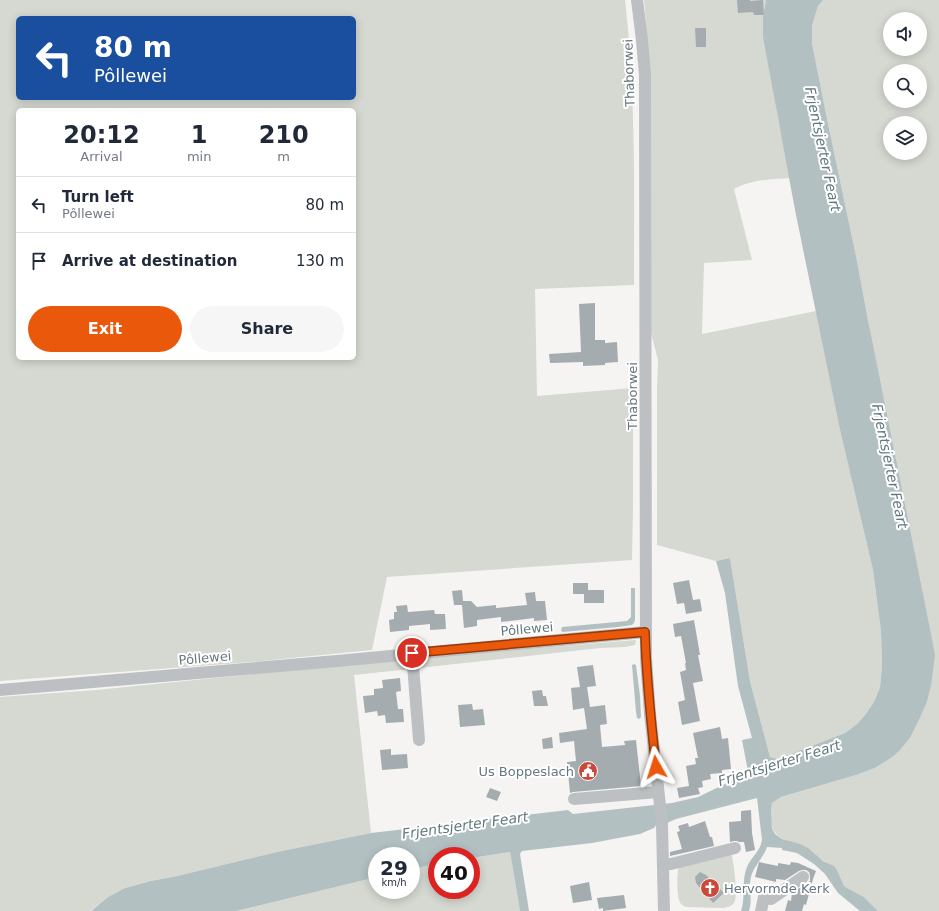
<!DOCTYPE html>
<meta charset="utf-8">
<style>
:root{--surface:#fff;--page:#f6f6f7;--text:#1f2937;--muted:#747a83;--line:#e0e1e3;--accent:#ea580c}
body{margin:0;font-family:"DejaVu Sans",sans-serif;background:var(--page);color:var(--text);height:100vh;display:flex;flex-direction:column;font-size:15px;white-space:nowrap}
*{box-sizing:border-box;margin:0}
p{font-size:13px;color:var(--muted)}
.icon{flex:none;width:22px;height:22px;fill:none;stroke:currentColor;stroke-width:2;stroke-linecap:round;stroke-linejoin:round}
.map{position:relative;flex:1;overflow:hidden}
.sheet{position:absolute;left:16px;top:108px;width:340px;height:252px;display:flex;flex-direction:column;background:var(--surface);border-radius:6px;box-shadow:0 2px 10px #0003}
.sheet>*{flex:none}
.top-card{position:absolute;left:16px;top:16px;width:340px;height:84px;border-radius:6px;box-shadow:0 2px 10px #0003;background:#1a4fa0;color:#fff;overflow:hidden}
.controls{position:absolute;left:883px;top:12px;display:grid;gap:8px}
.controls a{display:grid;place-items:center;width:44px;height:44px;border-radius:50%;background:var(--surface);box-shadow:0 2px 10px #0003;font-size:20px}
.speed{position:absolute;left:368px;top:847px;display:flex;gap:8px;font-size:20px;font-weight:700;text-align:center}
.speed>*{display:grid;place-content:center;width:52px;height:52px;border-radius:50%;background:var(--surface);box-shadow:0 2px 10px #0003;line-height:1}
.speed small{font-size:10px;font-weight:400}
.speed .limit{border:6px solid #d22;background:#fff;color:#111}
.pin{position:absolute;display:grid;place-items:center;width:34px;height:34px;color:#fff;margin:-17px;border:2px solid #fff;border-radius:50%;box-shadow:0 1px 4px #0007}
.me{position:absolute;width:44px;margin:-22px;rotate:354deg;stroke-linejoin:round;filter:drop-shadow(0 0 3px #0008)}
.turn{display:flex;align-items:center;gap:14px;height:84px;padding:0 12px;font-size:18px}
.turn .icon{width:52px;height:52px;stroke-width:2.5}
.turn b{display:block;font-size:28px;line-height:34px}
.eta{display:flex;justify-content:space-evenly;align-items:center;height:68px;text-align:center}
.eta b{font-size:24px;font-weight:800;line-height:28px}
.cta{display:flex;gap:8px;margin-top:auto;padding:8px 12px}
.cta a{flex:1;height:46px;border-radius:24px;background:var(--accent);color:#fff;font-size:16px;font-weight:800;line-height:46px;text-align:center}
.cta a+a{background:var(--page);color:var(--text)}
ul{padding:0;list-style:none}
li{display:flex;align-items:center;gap:12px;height:56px;padding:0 12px;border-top:1px solid var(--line)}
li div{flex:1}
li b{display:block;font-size:15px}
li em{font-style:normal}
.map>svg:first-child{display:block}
.green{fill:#d5d9d1;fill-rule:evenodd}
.water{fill:#b3c0c2}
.building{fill:#a4acb0}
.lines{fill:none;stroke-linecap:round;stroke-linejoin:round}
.minor{stroke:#bcc0c3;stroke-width:12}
.route-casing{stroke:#983908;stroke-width:10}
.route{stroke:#ea580c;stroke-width:7}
.labels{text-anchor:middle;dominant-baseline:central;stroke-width:4;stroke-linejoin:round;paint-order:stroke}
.street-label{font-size:13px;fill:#67777f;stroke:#fff}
.poi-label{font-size:13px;fill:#67777f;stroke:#fff;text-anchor:end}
.water-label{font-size:14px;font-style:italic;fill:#63787b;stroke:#fff}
</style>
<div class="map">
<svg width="939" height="911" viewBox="0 0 939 911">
<rect width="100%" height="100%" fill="#f5f4f2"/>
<!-- green -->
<g class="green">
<path d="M 0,0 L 625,0 C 636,95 634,190 634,285 L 535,289 L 537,396 L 633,388 L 633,509 L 632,560 L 387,577 L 372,650 L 251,662 L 0,681 ZM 18,18 L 354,18 L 354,98 L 18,98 ZM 18,110 L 354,110 L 354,358 L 18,358 Z"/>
<path d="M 644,0 L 766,0 L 763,16 L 777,114 L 790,178 C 772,179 750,180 734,189 L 752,260 L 704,263 L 702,334 L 816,311 L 840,430 L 873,570 L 881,631 L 882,666 L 880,686 L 874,702 L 865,715 L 857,724 L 845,733 L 778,759 L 770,757 L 750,681 L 730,558 L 716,561 L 657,545 L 657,389 L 658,360 L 650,329 L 649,60 Z"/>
<path d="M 823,0 L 939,0 L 939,911 L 878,911 L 864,897 L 849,889 L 844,886 L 837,870 L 833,866 L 789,842 C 769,834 770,823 772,803 L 781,797 L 856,775 L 875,768 L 891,758 L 910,738 L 919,720 L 927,702 L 931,686 L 868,320 L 856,256 L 827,119 L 812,43 L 812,26 L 818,6 ZM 890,19 L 920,19 L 920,49 L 890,49 ZM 890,71 L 920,71 L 920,101 L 890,101 ZM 890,123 L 920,123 L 920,153 L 890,153 Z"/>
<path d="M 636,640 L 635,645 L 625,647 L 600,648 L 419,668 L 418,658 Z"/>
<path d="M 410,658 L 411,669 L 354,675 L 371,833 L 277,852 L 177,876 L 151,881 L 125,888 L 108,897 L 90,911 L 0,911 L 0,697 L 96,690 Z"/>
<path d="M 510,852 L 520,911 L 236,911 L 377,877 L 377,890 L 411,890 L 411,869 L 437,864 L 437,890 L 471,890 L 471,858 Z"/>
<path d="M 731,853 C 734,861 737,893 735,901 C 733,906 727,908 721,908 L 686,907 C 684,906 682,905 681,904 C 676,898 677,872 679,865 Z"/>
</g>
<!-- water -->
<g class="water">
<path d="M 766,0 L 823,0 L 818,6 L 812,26 L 812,43 L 827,119 L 856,256 L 868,320 L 930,629 L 935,655 L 931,686 L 927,702 L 919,720 L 910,738 L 899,751 L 891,758 L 875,768 L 856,775 L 781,797 L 772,803 L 771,813 L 772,828 L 775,834 L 782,839 L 800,844 L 808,848 L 823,861 L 834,866 L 837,870 L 844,886 L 849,889 L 864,897 L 878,911 L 860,911 L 838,893 L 825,874 L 814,864 L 797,853 L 782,850 L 782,848 L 767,847 C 766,849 765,853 763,855 C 759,863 753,868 751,877 C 748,889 753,898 749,911 L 741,911 C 746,897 741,881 747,867 C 751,857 760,852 762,840 L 757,798 L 676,819 L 667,823 L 657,824 L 654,828 L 640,834 L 592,843 L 522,851 L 520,854 L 529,911 L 520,911 L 510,852 L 471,858 L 471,856 L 437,856 L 437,864 L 411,869 L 411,856 L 377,856 L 377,877 L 236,911 L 91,911 L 108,897 L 125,888 L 151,881 L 177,876 L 277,852 L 371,833 L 568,810 L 573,814 L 672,803 L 698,797 L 727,783 L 748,771 L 742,740 L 752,738 L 738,686 L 725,593 L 716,561 L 730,558 L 750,681 L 770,757 L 778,759 L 845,733 L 857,724 L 865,715 L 874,702 L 880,687 L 882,666 L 881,631 L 873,570 L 840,430 L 795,210 L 763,37 L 763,16 Z"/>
<path d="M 631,588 L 635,588 L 635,620 L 634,623 L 632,625 L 618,627 L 563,632 L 561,631 L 562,627 L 627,621 L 631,617 Z"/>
<path d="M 634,664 L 636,665 L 640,696 L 641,717 L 639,719 L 637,718 L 636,712 L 632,665 Z"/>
</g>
<!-- building -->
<g class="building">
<path d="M 737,0 L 750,0 L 750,1 L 763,0 L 764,15 L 754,15 L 753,12 L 738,13 Z"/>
<path d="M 695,28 L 706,28 L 706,47 L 696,47 Z"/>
<path d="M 595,303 L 595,340 L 605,340 L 605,343 L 617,342 L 618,362 L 605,363 L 605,365 L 583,366 L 583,362 L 550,363 L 549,354 L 581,352 L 579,304 Z"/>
<path d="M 689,580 L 693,600 L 700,599 L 702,611 L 686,614 L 684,603 L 677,604 L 673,583 Z"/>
<path d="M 573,583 L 588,583 L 588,590 L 604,590 L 604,603 L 584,603 L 584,594 L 573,594 Z"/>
<path d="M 462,590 L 463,601 L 471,601 L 477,607 L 496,605 L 496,608 L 527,605 L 525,593 L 535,592 L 536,601 L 545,601 L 547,620 L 534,621 L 534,618 L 501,622 L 501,617 L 477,620 L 477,626 L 464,628 L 462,605 L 454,605 L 452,591 Z"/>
<path d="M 407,605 L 408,612 L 434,610 L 435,614 L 445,614 L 446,629 L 430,630 L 430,624 L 409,626 L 409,630 L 390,632 L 389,620 L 394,619 L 394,612 L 397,612 L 396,606 Z"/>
<path d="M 694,620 L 700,655 L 698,655 L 703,681 L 693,683 L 700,721 L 682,725 L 678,702 L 685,700 L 680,672 L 686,670 L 685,663 L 686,663 L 681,636 L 675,637 L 673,624 Z"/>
<path d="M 593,665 L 596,686 L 587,687 L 590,707 L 605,705 L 607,724 L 600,725 L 602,747 L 625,745 L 624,741 L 636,740 L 641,786 L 573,792 L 570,793 L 567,762 L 576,761 L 574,741 L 560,743 L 559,733 L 587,729 L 584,708 L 573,710 L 571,688 L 580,687 L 577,667 Z"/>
<path d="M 400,678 L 401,691 L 396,692 L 398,709 L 403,709 L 404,722 L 386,723 L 385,715 L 378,716 L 377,711 L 365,713 L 363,696 L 374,695 L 374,689 L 383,688 L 382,680 Z"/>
<path d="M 542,690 L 543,696 L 546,696 L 548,706 L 534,706 L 532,691 Z"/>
<path d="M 472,704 L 473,710 L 483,709 L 485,725 L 460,727 L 458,705 Z"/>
<path d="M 720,727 L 722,739 L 728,738 L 731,769 L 722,770 L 722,773 L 710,774 L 711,779 L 702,781 L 703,787 L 698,788 L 700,794 L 679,798 L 677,788 L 689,786 L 686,766 L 696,764 L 695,758 L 698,758 L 693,733 Z"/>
<path d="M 552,737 L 553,748 L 543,749 L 542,739 Z"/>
<path d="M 391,749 L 391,755 L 407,754 L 408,768 L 382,770 L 380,750 Z"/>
<path d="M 490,788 L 501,792 L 497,801 L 486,797 Z"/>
<path d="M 751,810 L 752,833 L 755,850 L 746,852 L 744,842 L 739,842 L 737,841 L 734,841 L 730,842 L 729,822 L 741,821 L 741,811 Z"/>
<path d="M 705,821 L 710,837 L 712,837 L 714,846 L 670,856 L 670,852 L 682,849 L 677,832 L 680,831 L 678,826 L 688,823 L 689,827 Z"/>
<path d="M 759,862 L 778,866 L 778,863 L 790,865 L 791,862 L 798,863 L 816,871 L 813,879 L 806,905 L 804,904 L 802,911 L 785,911 L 788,900 L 791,901 L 792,893 L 810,881 L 810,876 L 809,872 L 806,870 L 802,870 L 799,871 L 785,880 L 776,879 L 776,882 L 764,879 L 755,877 Z"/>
<path d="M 700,872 L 706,875 L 724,893 L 713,903 L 696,883 L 695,877 Z"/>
<path d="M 589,882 L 592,900 L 573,903 L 570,886 Z"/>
<path d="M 624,895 L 626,908 L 603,911 L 603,908 L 599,909 L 597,898 Z"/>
</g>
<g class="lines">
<!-- minor -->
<g class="minor">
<path d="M 637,0 L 642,40 L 645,75 L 646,658 L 650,714 L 662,824 L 664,911"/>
<path d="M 412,653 L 419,740"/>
<path d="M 0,690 L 337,661 L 645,632"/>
<path d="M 574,799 L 658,792"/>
<path d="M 664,864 L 671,864 L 735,848"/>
<path d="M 761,911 L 764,897 L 771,899 L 803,877"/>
</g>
</g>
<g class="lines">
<defs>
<path id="route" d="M 412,653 L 645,632 C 646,677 651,722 656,767"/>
</defs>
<!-- route casing -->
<use href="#route" class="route-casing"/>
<!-- route -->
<use href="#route" class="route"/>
</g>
<!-- icons -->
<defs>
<symbol id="civic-disc" viewBox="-11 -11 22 22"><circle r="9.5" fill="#cc493a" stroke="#fff"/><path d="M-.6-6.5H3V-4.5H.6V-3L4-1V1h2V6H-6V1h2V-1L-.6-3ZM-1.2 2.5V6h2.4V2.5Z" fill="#fff"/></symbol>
<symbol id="church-disc" viewBox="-11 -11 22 22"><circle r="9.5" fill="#cc493a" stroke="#fff"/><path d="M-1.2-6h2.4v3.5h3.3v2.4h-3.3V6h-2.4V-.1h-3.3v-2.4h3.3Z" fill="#fff"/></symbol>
</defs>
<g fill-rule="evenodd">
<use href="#civic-disc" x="577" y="760" width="22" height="22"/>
<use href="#church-disc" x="699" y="877" width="22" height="22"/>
</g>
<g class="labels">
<!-- street labels -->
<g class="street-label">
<text transform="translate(629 73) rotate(-92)">Thaborwei</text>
<text transform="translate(632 396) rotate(-90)">Thaborwei</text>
<text transform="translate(527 629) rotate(-5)">Pôllewei</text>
<text transform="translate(205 658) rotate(-5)">Pôllewei</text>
</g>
<!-- poi labels -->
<g class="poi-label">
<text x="574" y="771">Us Boppeslach</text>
<text x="724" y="888" text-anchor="start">Hervormde Kerk</text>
</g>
<!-- water labels -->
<g class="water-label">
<text transform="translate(823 149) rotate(78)">Frjentsjerter Feart</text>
<text transform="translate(890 466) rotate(78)">Frjentsjerter Feart</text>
<text transform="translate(779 763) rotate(-17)">Frjentsjerter Feart</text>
<text transform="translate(465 825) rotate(-8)">Frjentsjerter Feart</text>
</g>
</g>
</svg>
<div class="controls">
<a><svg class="icon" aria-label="sound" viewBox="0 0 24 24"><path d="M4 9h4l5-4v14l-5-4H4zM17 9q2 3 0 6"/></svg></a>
<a><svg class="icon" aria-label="search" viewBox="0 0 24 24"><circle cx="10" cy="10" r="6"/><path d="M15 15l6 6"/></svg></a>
<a><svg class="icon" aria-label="layers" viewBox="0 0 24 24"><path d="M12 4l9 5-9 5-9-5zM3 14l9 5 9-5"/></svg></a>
</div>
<div class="speed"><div>29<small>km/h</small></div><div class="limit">40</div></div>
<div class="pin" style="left:412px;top:653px;background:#d93025"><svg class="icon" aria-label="arrive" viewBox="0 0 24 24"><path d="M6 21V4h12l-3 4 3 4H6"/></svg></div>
<svg class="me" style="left:656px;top:767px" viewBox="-20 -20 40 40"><path d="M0-17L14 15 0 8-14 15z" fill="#ea580c" stroke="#fff" stroke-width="4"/></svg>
<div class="top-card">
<div class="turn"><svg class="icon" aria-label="left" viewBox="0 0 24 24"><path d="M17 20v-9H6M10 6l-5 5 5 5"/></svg><div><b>80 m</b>Pôllewei</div></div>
</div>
<section class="sheet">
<div class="eta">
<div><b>20:12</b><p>Arrival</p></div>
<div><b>1</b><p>min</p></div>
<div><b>210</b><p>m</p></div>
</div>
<ul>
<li><svg class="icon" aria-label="left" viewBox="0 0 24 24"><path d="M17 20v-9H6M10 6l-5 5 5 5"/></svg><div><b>Turn left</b><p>Pôllewei</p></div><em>80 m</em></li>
<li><svg class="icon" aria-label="arrive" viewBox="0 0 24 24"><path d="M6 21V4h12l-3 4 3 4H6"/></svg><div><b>Arrive at destination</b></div><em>130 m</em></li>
</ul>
<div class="cta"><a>Exit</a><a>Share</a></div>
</section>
</div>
